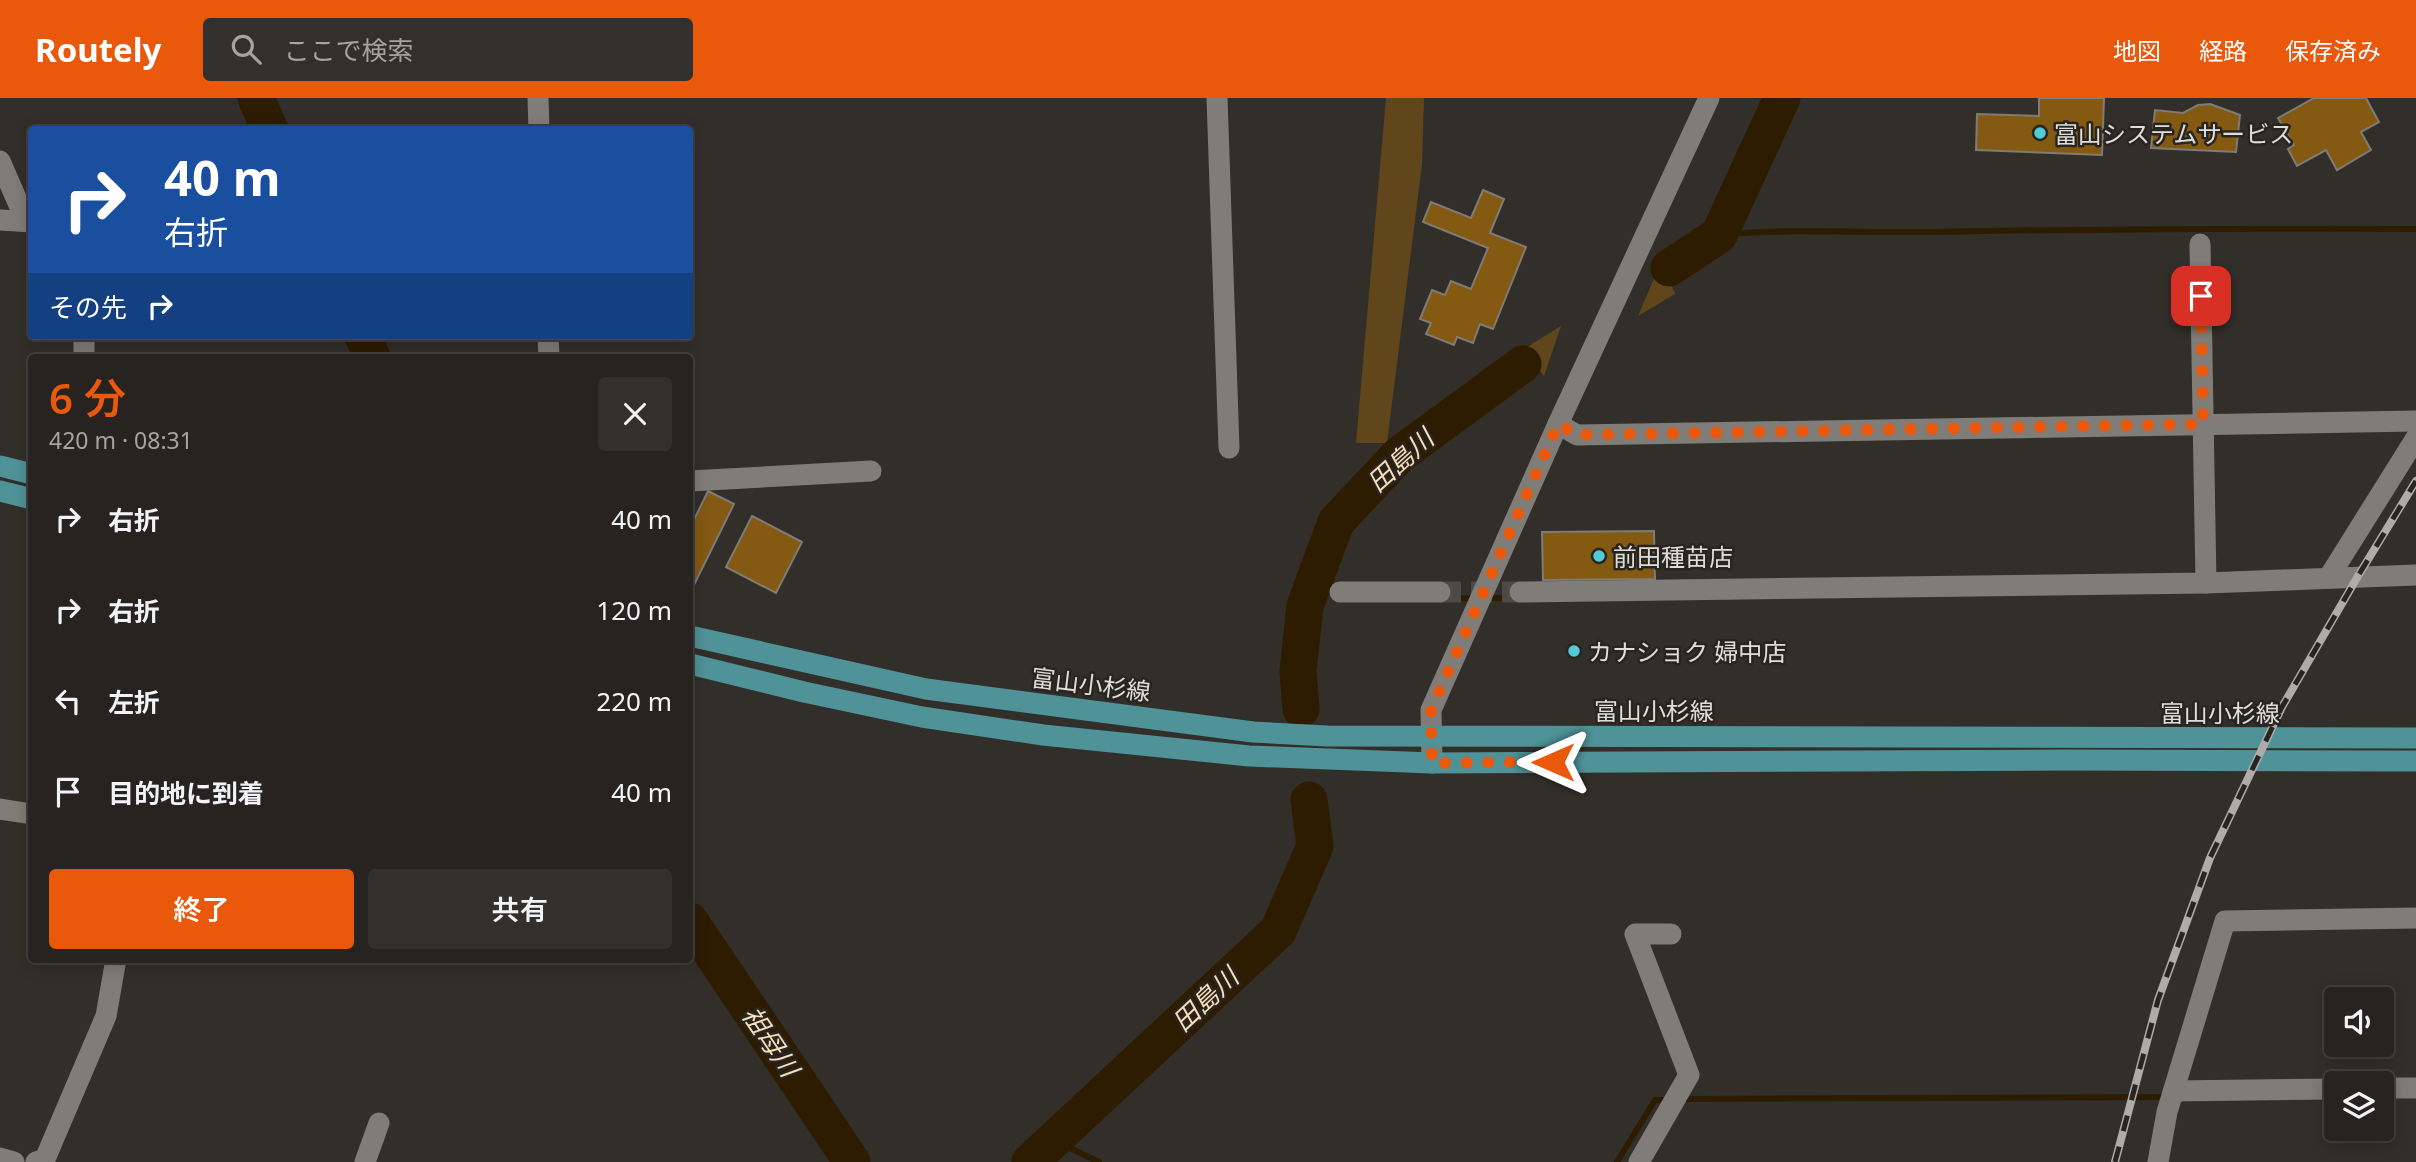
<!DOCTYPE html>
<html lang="ja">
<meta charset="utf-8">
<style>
:root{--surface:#262320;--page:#322f2d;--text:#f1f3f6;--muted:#a4a4a5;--line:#42403e;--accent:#ea580c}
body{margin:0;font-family:"Noto Sans","Noto Sans JP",sans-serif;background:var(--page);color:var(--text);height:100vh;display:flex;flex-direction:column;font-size:26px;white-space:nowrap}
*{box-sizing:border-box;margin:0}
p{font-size:23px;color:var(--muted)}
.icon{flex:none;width:38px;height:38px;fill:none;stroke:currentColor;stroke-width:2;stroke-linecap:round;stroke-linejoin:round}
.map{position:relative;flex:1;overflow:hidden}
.sheet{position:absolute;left:28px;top:256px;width:665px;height:609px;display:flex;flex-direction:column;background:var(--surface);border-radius:7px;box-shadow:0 4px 18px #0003,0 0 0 2px var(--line)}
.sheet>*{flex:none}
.guide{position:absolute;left:28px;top:28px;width:665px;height:214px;border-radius:7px;box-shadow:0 4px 18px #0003,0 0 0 2px var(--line);background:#1a4fa0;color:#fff;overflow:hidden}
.tools{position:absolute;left:2324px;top:889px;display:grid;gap:14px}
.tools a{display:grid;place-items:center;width:70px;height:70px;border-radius:7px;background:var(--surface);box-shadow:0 4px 18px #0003,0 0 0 2px var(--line);font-size:35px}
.pin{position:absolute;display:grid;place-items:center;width:60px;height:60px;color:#fff;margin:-30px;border-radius:14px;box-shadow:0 4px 10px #0006}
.me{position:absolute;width:77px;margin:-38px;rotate:270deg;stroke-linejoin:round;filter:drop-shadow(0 0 5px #0008)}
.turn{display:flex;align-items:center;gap:24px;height:147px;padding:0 21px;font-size:32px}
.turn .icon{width:91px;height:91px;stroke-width:2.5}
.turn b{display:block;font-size:49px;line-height:60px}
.then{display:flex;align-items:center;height:66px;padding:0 21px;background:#0003;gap:14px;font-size:26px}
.round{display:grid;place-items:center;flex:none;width:74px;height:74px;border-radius:7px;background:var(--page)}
.head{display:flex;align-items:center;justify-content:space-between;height:119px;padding:0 21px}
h1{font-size:42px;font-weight:600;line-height:52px;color:var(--accent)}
.primary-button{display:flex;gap:14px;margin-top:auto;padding:14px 21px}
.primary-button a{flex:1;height:80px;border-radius:7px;background:var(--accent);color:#fff;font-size:28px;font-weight:600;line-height:80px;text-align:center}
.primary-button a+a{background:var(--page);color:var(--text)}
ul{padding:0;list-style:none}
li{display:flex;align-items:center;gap:21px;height:91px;padding:0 21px}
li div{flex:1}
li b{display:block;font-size:26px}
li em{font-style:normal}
header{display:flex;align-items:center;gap:42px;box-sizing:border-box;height:98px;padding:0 35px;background:var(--accent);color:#fff}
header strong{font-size:33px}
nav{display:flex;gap:38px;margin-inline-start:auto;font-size:24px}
.search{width:490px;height:63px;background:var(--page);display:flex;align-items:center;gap:18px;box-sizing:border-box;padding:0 24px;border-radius:7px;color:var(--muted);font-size:26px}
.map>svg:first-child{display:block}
.green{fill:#61451b}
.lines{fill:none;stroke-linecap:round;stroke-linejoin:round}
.stream{stroke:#2e1c01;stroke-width:6}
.river{stroke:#2e1c01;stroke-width:37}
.building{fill:#845912;stroke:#7f7b77;stroke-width:2}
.minor-tunnel{stroke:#4c4946;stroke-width:21;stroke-dasharray:21 10;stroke-linecap:butt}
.minor{stroke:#807c78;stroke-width:21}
.major{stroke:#4f9398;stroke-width:21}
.rail-casing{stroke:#aeaca9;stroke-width:8}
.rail{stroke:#282521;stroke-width:5;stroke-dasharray:16;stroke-linecap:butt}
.route{stroke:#ea580c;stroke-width:12;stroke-dasharray:0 21.6}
.poi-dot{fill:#52cbd7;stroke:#282521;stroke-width:2.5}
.labels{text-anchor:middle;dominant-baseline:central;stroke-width:5;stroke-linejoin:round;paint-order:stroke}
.poi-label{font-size:24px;fill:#e0dedc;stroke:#282521;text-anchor:start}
.street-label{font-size:24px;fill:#e0dedc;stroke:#282521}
.water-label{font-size:26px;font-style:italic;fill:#fcdeb7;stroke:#282521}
</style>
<header>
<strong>Routely</strong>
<div class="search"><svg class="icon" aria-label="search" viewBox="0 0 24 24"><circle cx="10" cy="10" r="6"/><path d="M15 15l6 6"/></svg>ここで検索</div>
<nav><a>地図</a><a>経路</a><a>保存済み</a></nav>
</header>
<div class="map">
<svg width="2416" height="1064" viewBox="0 0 2416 1064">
<rect width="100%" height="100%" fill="#322f2b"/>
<!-- green -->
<g class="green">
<path d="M 1386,0 L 1424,0 L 1422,66 L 1387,345 L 1356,345 Z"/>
<path d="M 1662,162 L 1675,196 L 1638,218 Z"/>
<path d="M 1561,228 L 1544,278 L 1524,251 Z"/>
</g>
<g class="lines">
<!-- stream -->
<g class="stream">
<path d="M 1719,137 C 1790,130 1860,135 1932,134 C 2093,131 2254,130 2416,131"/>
<path d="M 1487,500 L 1518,500"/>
<path d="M 1442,501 L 1476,500"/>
<path d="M 1680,1001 L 2166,999"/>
<path d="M 1055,1043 L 1099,1064"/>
<path d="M 1617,1064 L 1655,1002 L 1669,1002"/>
</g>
<!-- river -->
<g class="river">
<path d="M 256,0 L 270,32"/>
<path d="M 1669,170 L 1719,137 L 1782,0"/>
<path d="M 363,238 L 372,259"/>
<path d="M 1301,611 L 1298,573 L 1305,508 L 1336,424 L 1399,357 L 1523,266"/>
<path d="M 690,823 L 852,1064"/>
<path d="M 1030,1064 L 1278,833 L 1315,748 L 1309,702"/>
</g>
</g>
<!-- building -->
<g class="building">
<path d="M 2039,0 L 2104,0 L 2102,57 L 1976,52 L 1977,16 L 2039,18 Z"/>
<path d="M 2314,0 L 2366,0 L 2379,24 L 2361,34 L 2371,52 L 2337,72 L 2326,52 L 2297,68 L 2288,51 L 2294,47 L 2278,20 Z"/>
<path d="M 2210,6 L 2240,17 L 2236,54 L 2151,50 L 2155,12 L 2183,15 L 2198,7 Z"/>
<path d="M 1483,92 L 1504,101 L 1490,135 L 1526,149 L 1493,231 L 1480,226 L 1473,245 L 1457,239 L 1454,247 L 1426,236 L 1431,225 L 1420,221 L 1432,192 L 1445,197 L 1451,183 L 1471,191 L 1488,150 L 1423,124 L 1431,104 L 1471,120 Z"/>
<path d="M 708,393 L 734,406 L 690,495 L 690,430 Z"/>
<path d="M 752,418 L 802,444 L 776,495 L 726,469 Z"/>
<path d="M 1654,433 L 1655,481 L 1543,482 L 1542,434 Z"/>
</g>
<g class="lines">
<!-- minor-tunnel -->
<path class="minor-tunnel" d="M 1440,494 L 1520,494"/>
<!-- minor -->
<g class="minor">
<path d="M 538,0 L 539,32"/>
<path d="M 1217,0 L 1229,350"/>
<path d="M 0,63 L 26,123"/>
<path d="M 0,122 L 32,124"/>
<path d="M 2200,146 L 2206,485"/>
<path d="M 548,238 L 549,259"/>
<path d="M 84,259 L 84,238"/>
<path d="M 1558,326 L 1577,337 L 2416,323"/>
<path d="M 690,383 L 871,373"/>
<path d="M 2329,479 L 2416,340"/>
<path d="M 1340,494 L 1440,494"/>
<path d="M 1520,494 L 2206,485 L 2416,477"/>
<path d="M 1432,665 L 1431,612 L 1558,326 L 1709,0"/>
<path d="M 0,711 L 32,716"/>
<path d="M 2382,990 L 2416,990"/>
<path d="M 2174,993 L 2336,991"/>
<path d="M 0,1060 L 14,1064"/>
<path d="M 36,1064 L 45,1061 L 106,918 L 116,861"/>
<path d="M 365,1064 L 379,1025"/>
<path d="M 1639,1064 L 1689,977 L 1635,836 L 1671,836"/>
<path d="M 2158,1064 L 2167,1014 L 2225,823 L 2416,820"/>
</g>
<!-- major -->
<g class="major">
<path d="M 0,368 L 32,376"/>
<path d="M 0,393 L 32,401"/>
<path d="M 690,538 L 926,591 L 1253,634 L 1327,638 L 2416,640"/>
<path d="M 690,566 L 804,594 L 922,619 L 1043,637 L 1249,658 L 1432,665 L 2063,662 L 2416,663"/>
</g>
<defs>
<path id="rail" d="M 2115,1064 L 2158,902 L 2210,760 L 2282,609 L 2358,478 L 2416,383"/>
</defs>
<!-- rail casing -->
<use href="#rail" class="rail-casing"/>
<!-- rail -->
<use href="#rail" class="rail"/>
</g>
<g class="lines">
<!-- route -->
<path class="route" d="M 1553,664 L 1432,665 L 1431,612 L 1558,326 L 1577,337 L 2203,326 L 2201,198"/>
</g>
<!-- markers -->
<g class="poi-dot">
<circle cx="2040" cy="35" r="7"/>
<circle cx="1599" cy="458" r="7"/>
<circle cx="1574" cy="553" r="7"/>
</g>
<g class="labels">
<!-- poi labels -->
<g class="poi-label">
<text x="2054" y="35">富山システムサービス</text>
<text x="1613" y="458">前田種苗店</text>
<text x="1588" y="553">カナショク 婦中店</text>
</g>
<!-- street labels -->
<g class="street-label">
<text transform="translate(1091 586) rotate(7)">富山小杉線</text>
<text x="1654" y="612">富山小杉線</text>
<text x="2220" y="614">富山小杉線</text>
</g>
<!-- water labels -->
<g class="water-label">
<text transform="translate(1400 362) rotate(-42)">田島川</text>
<text transform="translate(1205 901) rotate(-43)">田島川</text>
<text transform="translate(771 943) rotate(56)">祖母川</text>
</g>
</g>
</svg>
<div class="tools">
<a><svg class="icon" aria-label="sound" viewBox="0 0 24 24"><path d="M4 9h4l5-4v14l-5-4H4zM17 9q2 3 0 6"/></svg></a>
<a><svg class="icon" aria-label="layers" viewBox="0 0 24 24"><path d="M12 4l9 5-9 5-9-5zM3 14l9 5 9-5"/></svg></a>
</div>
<div class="pin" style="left:2201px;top:198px;background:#d93025"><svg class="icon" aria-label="arrive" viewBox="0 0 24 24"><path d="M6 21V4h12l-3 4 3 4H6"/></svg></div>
<svg class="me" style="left:1553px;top:664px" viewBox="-20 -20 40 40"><path d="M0-17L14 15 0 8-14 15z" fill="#ea580c" stroke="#fff" stroke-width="4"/></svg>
<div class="guide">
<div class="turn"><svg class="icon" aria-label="right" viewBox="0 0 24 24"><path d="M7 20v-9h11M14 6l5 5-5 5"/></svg><div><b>40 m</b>右折</div></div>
<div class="then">その先<svg class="icon" aria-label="right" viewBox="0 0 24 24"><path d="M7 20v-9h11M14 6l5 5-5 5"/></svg></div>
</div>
<section class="sheet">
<div class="head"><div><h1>6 分</h1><p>420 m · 08:31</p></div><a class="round"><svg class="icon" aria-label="close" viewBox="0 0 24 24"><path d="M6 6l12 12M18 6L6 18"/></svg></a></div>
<ul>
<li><svg class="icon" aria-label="right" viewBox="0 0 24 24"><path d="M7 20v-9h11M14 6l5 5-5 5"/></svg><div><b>右折</b></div><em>40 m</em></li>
<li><svg class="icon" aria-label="right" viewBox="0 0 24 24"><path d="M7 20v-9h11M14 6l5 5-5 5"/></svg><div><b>右折</b></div><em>120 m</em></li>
<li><svg class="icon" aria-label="left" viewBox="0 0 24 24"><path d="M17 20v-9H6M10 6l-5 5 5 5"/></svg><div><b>左折</b></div><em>220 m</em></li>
<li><svg class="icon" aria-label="arrive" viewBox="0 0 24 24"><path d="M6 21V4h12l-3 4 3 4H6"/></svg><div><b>目的地に到着</b></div><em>40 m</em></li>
</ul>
<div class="primary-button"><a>終了</a><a>共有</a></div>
</section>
</div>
